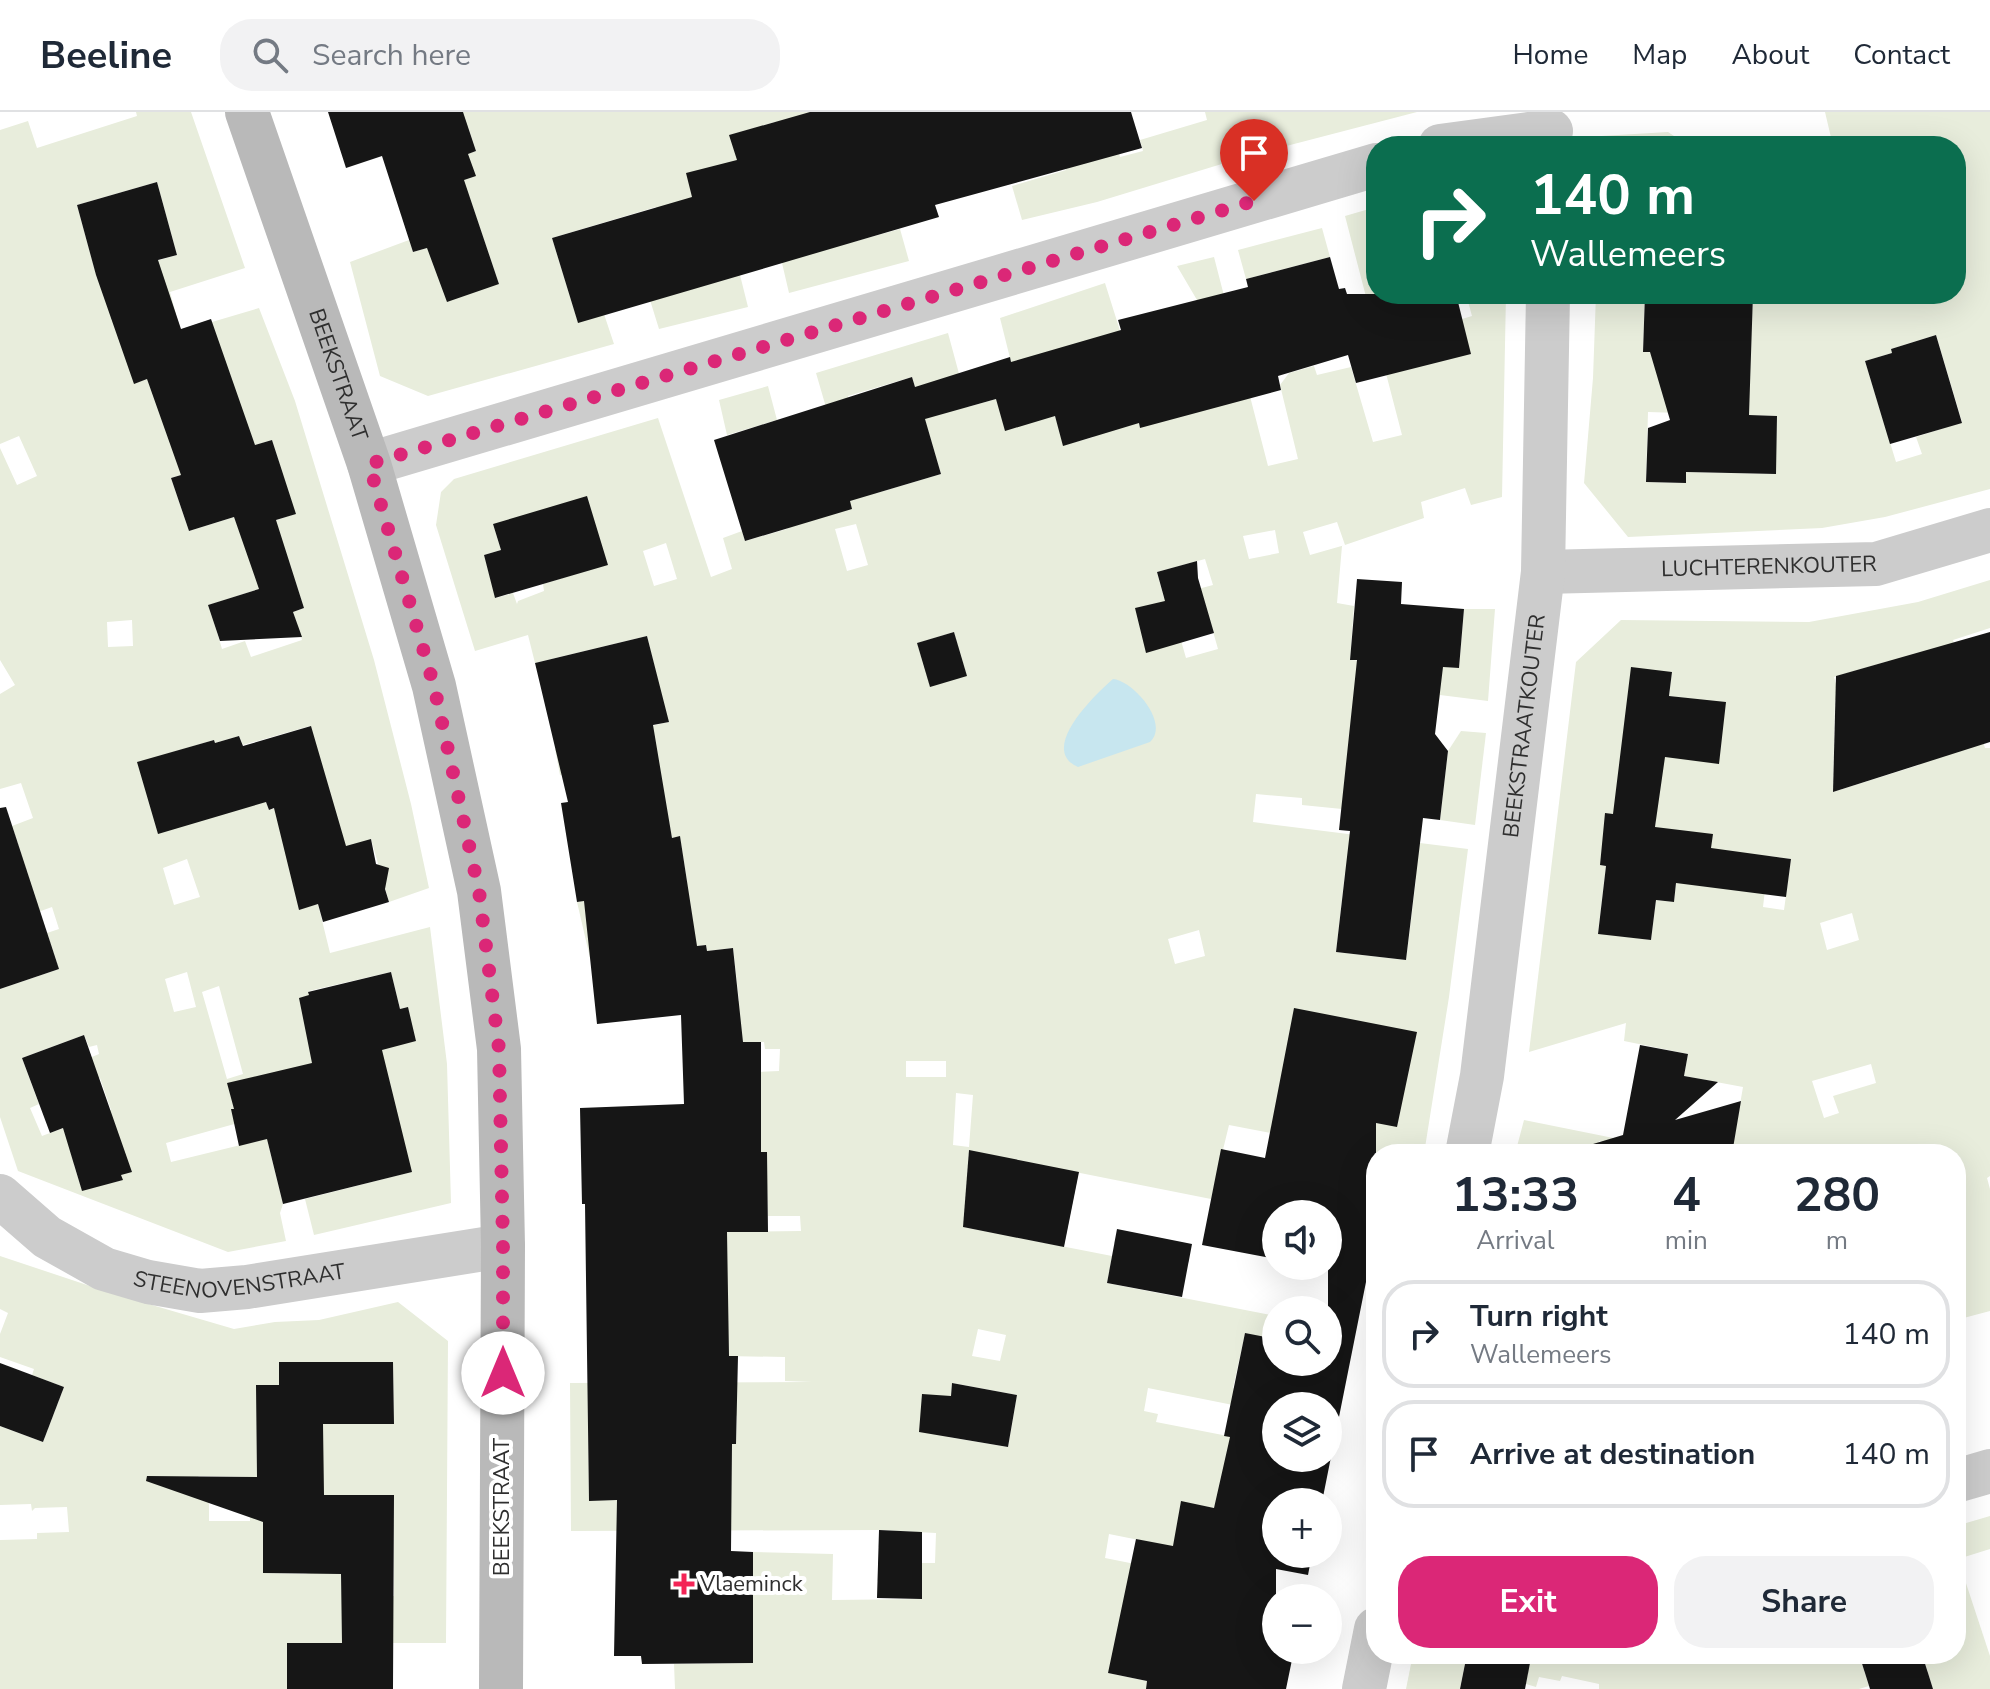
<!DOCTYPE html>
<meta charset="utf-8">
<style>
:root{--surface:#fff;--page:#f2f2f3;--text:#1f2937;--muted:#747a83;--line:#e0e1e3;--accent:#db2777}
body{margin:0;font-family:"Nunito Sans",sans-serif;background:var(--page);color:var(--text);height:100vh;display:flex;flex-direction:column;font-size:30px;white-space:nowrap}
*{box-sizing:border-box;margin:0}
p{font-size:26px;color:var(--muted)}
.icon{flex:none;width:44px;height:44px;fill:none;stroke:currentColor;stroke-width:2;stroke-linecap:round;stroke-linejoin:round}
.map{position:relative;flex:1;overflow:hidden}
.side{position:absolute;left:1366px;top:1032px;width:600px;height:520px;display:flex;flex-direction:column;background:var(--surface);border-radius:32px;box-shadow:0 8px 32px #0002}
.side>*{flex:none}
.guide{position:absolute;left:1366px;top:24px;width:600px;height:168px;border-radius:32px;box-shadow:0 8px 32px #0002;background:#0b6e4f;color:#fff;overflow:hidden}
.controls{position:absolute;left:1262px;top:1088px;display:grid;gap:16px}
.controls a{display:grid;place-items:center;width:80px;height:80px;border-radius:50%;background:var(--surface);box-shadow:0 8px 32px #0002;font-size:40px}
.pin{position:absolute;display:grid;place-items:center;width:68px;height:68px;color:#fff;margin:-82px -34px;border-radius:50% 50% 50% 0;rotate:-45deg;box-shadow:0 0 8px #0007}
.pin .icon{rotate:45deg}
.me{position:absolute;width:88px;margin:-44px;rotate:0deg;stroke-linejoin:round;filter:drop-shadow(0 0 6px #0008)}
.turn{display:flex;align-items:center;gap:28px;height:168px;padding:0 32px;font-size:36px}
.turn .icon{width:104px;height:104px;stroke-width:2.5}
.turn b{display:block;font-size:56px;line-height:68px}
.eta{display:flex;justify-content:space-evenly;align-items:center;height:136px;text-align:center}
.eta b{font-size:48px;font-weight:700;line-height:56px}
.primary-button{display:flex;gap:16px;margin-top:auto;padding:16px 32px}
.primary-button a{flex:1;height:92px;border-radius:32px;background:var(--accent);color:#fff;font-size:32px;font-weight:700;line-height:92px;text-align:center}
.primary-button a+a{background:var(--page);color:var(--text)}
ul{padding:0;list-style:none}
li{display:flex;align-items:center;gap:24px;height:108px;margin:0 16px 12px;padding:0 16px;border:4px solid var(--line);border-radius:32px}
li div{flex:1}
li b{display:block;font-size:30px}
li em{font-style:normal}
header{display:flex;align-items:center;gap:48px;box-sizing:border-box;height:112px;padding:0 40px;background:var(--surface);border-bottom:2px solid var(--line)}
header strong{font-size:38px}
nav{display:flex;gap:44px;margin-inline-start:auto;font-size:28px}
.search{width:560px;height:72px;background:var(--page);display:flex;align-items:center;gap:20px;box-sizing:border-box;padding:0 28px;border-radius:32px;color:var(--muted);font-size:30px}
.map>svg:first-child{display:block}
.green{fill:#e8eddc;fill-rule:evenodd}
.water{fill:#c7e6ef}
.building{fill:#161616;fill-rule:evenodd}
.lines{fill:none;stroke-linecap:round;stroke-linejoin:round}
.street{stroke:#ccc;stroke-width:44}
.secondary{stroke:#b9b9b9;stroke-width:44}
.route{stroke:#db2777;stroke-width:14;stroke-dasharray:0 25.2}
.poi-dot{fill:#f32456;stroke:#fff;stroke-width:3}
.labels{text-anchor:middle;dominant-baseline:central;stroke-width:8;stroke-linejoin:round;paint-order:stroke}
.street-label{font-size:22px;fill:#2f2f2f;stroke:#fff}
.poi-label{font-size:22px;fill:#2f2f2f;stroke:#fff;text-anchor:start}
</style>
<header>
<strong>Beeline</strong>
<div class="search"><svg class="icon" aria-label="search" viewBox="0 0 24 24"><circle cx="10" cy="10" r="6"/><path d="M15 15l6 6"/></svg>Search here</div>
<nav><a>Home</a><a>Map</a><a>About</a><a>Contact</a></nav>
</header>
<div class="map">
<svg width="1990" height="1577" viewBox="0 0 1990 1577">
<rect width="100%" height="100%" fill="#fff"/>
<!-- green -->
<g class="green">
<path d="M 136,0 L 191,0 L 245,156 L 170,180 L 176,202 L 135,271 L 147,267 L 212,210 L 259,196 L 295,289 L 374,548 L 411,692 L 429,776 L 389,790 L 371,727 L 299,797 L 318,792 L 330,841 L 430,815 L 447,952 L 451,1091 L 314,1123 L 305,1087 L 411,1060 L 268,1031 L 283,1092 L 280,1101 L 286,1129 L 228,1140 L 18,1059 L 0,1005 L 0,877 L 59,857 L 47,821 L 59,817 L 52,795 L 38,800 L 0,748 L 21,741 L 12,714 L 33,706 L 21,671 L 0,677 L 0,582 L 15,573 L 0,548 L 0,336 L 17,373 L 37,364 L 19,324 L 0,332 L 0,18 L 28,9 L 37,36 L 137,4 ZM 157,70 L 177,143 L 97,166 L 77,93 ZM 272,328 L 295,402 L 240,420 L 234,405 L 189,419 L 171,366 L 215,352 L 214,346 ZM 294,466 L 304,496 L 293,500 L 302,528 L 251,545 L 245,529 L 222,537 L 209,493 ZM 132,508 L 133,534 L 108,535 L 107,510 ZM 310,614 L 330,680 L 269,698 L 266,690 L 160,644 L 214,628 L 215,631 L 239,624 L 243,633 ZM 187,747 L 200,785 L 174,793 L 163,756 ZM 187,860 L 196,895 L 174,900 L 165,867 ZM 391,860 L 400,897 L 407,895 L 321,937 L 309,879 ZM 219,874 L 243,962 L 227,967 L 202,880 ZM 84,923 L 89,935 L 97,933 L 99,942 L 87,947 L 94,968 L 100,966 L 111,998 L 42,1024 L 30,996 L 39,992 L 22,946 ZM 256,1006 L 261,1028 L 171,1050 L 166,1031 ZM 116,1043 L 122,1068 L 82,1078 L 74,1053 Z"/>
<path d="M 453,0 L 864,0 L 853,130 L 900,117 L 909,149 L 789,181 L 782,151 L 775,10 L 730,23 L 740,55 L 740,163 L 748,195 L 659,217 L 650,188 L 656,95 L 552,126 L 578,210 L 604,202 L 614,232 L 428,284 L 380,264 L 350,150 L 409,128 L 413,140 L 427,136 L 499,172 L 468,81 L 401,103 L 392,69 L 476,39 L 468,15 Z"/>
<path d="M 1049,0 L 1107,0 L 1120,45 L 1143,39 L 1140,28 L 1207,8 L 1205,0 L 1417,0 L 1248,44 L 1097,90 L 1022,108 L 1012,74 L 1066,58 Z"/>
<path d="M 1825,0 L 1990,0 L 1990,377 L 1885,405 L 1822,416 L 1628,425 L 1584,371 L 1593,266 L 1596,182 L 1645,182 L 1643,240 L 1750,243 L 1753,182 L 1956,182 L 1956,34 L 1833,34 ZM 1936,223 L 1962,310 L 1916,325 L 1922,342 L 1896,350 L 1865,249 L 1892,241 L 1891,237 ZM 1648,300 L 1777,304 L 1775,362 L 1686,360 L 1686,371 L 1646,370 Z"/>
<path d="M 1668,20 L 1689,34 L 1589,34 L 1601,24 Z"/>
<path d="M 1376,95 L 1376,182 L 1462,207 L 1472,204 L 1466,182 L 1506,182 L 1502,385 L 1471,393 L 1465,376 L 1421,390 L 1424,406 L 1342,434 L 1337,491 L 1354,494 L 1350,548 L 1459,556 L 1464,497 L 1495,497 L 1488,589 L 1440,583 L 1437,603 L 1353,594 L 1342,697 L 1302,693 L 1302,686 L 1256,682 L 1253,710 L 1468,737 L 1449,885 L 1424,1042 L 1380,1042 L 1229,1013 L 1211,1087 L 969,1039 L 964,1115 L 1112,1144 L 1107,1171 L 1276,1204 L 1276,1227 L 1245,1222 L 1233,1276 L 1236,1278 L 1233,1293 L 1148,1276 L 1144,1299 L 1158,1302 L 1156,1310 L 1238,1326 L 1214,1396 L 1181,1390 L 1174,1435 L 1109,1422 L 1105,1446 L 1170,1459 L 1108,1561 L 1147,1569 L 1146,1577 L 675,1577 L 674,1552 L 753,1551 L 753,1440 L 833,1442 L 832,1488 L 921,1487 L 922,1451 L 935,1451 L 936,1421 L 879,1418 L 571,1419 L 570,1271 L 812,1270 L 785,1269 L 785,1245 L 725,1244 L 720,1120 L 801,1119 L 800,1104 L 768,1104 L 766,1040 L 692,1042 L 761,990 L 759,960 L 779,959 L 780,937 L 765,937 L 764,930 L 724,931 L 713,893 L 739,889 L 733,836 L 707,839 L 706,833 L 590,846 L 577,790 L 687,769 L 680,725 L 672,726 L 657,646 L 560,663 L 555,637 L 668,610 L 647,524 L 535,551 L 528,523 L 475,539 L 436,413 L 441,380 L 454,367 L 658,306 L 711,465 L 732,457 L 723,426 L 742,419 L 745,429 L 787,417 L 839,340 L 816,261 L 948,221 L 968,295 L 996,287 L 1055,304 L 1064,333 L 1094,325 L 1011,250 L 1000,206 L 1105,171 L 1127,241 L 1120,243 L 1140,315 L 1206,223 L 1197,188 L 1177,154 L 1214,145 L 1268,354 L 1298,347 L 1280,273 L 1289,261 L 1314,254 L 1317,263 L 1351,255 L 1373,330 L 1402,323 L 1345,104 ZM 912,265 L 941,362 L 877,381 L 848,284 ZM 1337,410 L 1345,433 L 1310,443 L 1303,420 ZM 493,412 L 608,452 L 543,472 L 544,479 L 518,489 L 517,492 L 513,481 L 496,486 L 484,443 L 501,438 ZM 856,412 L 868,453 L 847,459 L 835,417 ZM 1275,418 L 1279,441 L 1249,447 L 1243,424 ZM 666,431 L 677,467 L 654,474 L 643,439 ZM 1205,447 L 1213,473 L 1164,486 L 1157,460 ZM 1204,488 L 1218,537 L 1186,546 L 1172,497 ZM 954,520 L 966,563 L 930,574 L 918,531 ZM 1345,761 L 1416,767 L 1406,848 L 1336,840 ZM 1199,818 L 1205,844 L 1175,852 L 1168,827 ZM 906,949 L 946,949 L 946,965 L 906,965 ZM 956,981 L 973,983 L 969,1035 L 953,1033 ZM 978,1217 L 1006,1223 L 1000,1249 L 972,1244 ZM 952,1271 L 1017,1283 L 1008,1335 L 948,1325 ZM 588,1299 L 730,1300 L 737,1304 L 736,1331 L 732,1332 L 688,1387 L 589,1388 Z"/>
<path d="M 1322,116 L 1330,145 L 1246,167 L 1238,138 Z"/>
<path d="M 768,274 L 777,308 L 727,323 L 719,288 Z"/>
<path d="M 1990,468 L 1990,516 L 1953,528 L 1985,636 L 1990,636 L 1990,1064 L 1987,1066 L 1990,1077 L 1990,1199 L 1956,1208 L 1956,1042 L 1709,1042 L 1733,1033 L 1743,975 L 1684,964 L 1688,942 L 1624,929 L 1626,911 L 1529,940 L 1576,550 L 1621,508 L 1809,510 L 1918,490 ZM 1889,549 L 1919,653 L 1833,680 L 1835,588 L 1840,585 L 1834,565 ZM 1672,560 L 1669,584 L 1726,591 L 1621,640 ZM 1656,708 L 1655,715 L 1676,771 L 1674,790 L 1656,788 L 1651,828 L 1598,821 L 1606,754 L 1600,753 ZM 1769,744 L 1791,747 L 1784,798 L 1763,795 ZM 1852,801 L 1859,828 L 1827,838 L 1820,811 ZM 1871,952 L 1876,971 L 1833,984 L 1839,1001 L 1824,1006 L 1812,969 Z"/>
<path d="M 1461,619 L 1486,621 L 1475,713 L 1440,708 L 1448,639 Z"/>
<path d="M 1524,1008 L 1693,1042 L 1648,1039 L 1599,1029 L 1596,1042 L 1515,1042 Z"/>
<path d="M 0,1144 L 111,1181 L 234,1217 L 275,1210 L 319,1208 L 398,1190 L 448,1229 L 446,1531 L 288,1531 L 287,1577 L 0,1577 L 0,1428 L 37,1427 L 37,1421 L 69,1420 L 67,1395 L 35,1396 L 32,1399 L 31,1392 L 0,1393 L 0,1314 L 43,1330 L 64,1275 L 32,1263 L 34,1257 L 0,1245 L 0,1222 L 8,1201 L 0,1197 ZM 393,1250 L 394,1311 L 323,1312 L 323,1335 L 257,1334 L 257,1274 L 279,1273 ZM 198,1364 L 250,1365 L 250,1409 L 209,1409 L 209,1379 ZM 303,1383 L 394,1383 L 394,1484 L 342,1484 L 341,1455 L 305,1462 L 264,1461 L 263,1407 Z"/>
<path d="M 1990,1404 L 1990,1437 L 1958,1447 L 1990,1544 L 1990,1577 L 1933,1577 L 1922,1542 L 1956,1542 L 1956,1414 Z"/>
<path d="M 1413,1542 L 1467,1542 L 1460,1577 L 1406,1577 Z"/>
<path d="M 1510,1542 L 1810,1542 L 1812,1550 L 1835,1542 L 1859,1542 L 1869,1574 L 1859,1577 L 1599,1577 L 1599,1572 L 1562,1564 L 1560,1569 L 1539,1565 L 1536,1575 L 1526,1572 L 1530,1546 Z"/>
</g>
<!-- water -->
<path class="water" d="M 1113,567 C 1134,569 1170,612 1150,630 L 1078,655 C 1037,637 1097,581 1113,567 Z"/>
<!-- building -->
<g class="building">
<path d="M 328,0 L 463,0 L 476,39 L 468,42 L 476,64 L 464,68 L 499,172 L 447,190 L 427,136 L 413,140 L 382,44 L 346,56 Z"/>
<path d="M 810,0 L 1131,0 L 1142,36 L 935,93 L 939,105 L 578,211 L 552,126 L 692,85 L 686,61 L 737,48 L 729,23 Z"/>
<path d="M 157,70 L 177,143 L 158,148 L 181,217 L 211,207 L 255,333 L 272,328 L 296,402 L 276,408 L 304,496 L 293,500 L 302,525 L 220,529 L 208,493 L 259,477 L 234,405 L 189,419 L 171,366 L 181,363 L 147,267 L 134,272 L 96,163 L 77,93 Z"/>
<path d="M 1330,145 L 1339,177 L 1345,176 L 1347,182 L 1456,182 L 1471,242 L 1356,271 L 1348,243 L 1278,264 L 1281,278 L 1140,316 L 1139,311 L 1063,334 L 1055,304 L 1005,319 L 996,287 L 925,307 L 941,362 L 850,389 L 852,397 L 745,429 L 714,328 L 912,265 L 915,275 L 1010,245 L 1011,250 L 1121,218 L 1118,208 L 1248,175 L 1246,167 Z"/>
<path d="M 1645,182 L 1753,182 L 1749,303 L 1777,304 L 1776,362 L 1686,360 L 1686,371 L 1646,370 L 1648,316 L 1670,308 L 1650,240 L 1643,240 Z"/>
<path d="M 1936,223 L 1962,311 L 1890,332 L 1865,249 L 1892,241 L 1891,237 Z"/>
<path d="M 587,384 L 608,453 L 495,486 L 484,443 L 501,438 L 493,412 Z"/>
<path d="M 1197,449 L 1198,466 L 1214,521 L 1146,541 L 1135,496 L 1165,489 L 1157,460 Z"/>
<path d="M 1357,467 L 1402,470 L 1401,492 L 1464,497 L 1459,556 L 1443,555 L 1435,622 L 1448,639 L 1440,708 L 1423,706 L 1406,848 L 1336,840 L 1350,719 L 1339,718 L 1357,548 L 1350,548 Z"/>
<path d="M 954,520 L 967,564 L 930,575 L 917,531 Z"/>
<path d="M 1990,520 L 1990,630 L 1833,680 L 1836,564 Z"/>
<path d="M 647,524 L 669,610 L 653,613 L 672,726 L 680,724 L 697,834 L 706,833 L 707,839 L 733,836 L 743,930 L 761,930 L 761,1040 L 767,1040 L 768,1120 L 727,1120 L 729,1244 L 738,1244 L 736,1332 L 732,1332 L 731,1439 L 753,1440 L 753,1551 L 642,1552 L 641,1544 L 614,1544 L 617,1388 L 589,1389 L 585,1092 L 582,1092 L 580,996 L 684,992 L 681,903 L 597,912 L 584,789 L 577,790 L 561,691 L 568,690 L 535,551 Z"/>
<path d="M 1631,555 L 1672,560 L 1669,584 L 1726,590 L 1719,652 L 1665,645 L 1655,715 L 1713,722 L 1711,736 L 1791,747 L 1786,785 L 1676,771 L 1674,790 L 1656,788 L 1651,828 L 1598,822 L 1606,754 L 1600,753 L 1605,701 L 1613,702 Z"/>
<path d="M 311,614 L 346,734 L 371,727 L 376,752 L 389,756 L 385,777 L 389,790 L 323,810 L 318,792 L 299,798 L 274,696 L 269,698 L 266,690 L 158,722 L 137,650 L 214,628 L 215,631 L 239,624 L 243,634 Z"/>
<path d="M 6,695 L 59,857 L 0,877 L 0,696 Z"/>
<path d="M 391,860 L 400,897 L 408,895 L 416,929 L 382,938 L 412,1060 L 283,1092 L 267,1027 L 239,1034 L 231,997 L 234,997 L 227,971 L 312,951 L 299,886 L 309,883 L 308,880 Z"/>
<path d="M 1294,896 L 1417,920 L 1397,1015 L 1376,1011 L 1376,1120 L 1322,1390 L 1276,1390 L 1276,1442 L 1312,1442 L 1308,1463 L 1276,1457 L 1276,1538 L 1294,1538 L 1286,1577 L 1146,1577 L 1147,1569 L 1108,1561 L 1136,1427 L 1173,1434 L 1181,1389 L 1214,1396 L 1230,1325 L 1224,1324 L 1245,1221 L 1276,1227 L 1276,1250 L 1328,1250 L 1328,1158 L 1309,1154 L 1328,1154 L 1328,1102 L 1276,1102 L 1276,1147 L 1202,1133 L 1221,1037 L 1265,1046 ZM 1276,1294 L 1328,1294 L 1328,1346 L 1276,1346 Z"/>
<path d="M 84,923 L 132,1060 L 121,1063 L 123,1068 L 82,1079 L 63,1016 L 50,1021 L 22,946 Z"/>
<path d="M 1640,933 L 1688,942 L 1684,964 L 1718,970 L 1675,1008 L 1741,989 L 1732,1042 L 1594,1042 L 1593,1032 L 1623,1023 Z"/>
<path d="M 969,1038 L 1079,1060 L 1064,1135 L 963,1115 Z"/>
<path d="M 1117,1117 L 1192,1132 L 1182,1185 L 1107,1171 Z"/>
<path d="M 279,1250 L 393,1250 L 394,1312 L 323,1312 L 324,1383 L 394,1383 L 393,1577 L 287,1577 L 287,1531 L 342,1531 L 341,1462 L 263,1461 L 263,1410 L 146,1369 L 147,1364 L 257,1365 L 256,1273 L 279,1273 Z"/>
<path d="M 0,1251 L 64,1275 L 43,1330 L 0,1314 Z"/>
<path d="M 952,1271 L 1017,1283 L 1008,1335 L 919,1320 L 922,1282 L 951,1284 Z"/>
<path d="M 879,1418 L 922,1420 L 922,1487 L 877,1486 Z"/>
<path d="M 1467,1542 L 1510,1542 L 1531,1546 L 1525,1577 L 1460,1577 Z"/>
<path d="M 1859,1542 L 1922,1542 L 1933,1577 L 1870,1577 Z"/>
</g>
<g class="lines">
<!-- street -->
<g class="street">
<path d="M 1440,34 L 1551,19"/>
<path d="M 369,352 L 1376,53"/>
<path id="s1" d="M 1543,460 L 1876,452 L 1990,418"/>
<path id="s2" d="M 1467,1042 L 1482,964 L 1543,460 L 1548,182"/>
<path id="s3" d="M 0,1084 L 47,1125 L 104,1157 L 148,1170 L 200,1179 L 247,1175 L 503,1134"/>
<path d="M 1956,1369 L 1990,1359"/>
<path d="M 1364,1577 L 1376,1517"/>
</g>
<!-- secondary -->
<path class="secondary" id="s4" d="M 247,0 L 369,352 L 434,574 L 479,779 L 499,937 L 503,1134 L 501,1577"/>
</g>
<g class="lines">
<!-- route -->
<path class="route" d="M 503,1261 L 503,1134 L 499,937 L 479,779 L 434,574 L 369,352 L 1254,89"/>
</g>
<!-- markers -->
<path class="poi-dot" d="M680 1460h8v8h8v8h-8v8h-8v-8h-8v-8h8z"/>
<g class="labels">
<!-- street labels -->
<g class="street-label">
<text stroke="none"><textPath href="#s4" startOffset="278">BEEKSTRAAT</textPath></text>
<text stroke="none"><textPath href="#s1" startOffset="226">LUCHTERENKOUTER</textPath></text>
<text stroke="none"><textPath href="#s2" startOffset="432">BEEKSTRAATKOUTER</textPath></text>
<text stroke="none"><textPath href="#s3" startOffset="266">STEENOVENSTRAAT</textPath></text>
<text transform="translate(502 1395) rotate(-90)">BEEKSTRAAT</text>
</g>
<!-- poi labels -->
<g class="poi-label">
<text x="700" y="1472">Vlaeminck</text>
</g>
</g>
</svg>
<div class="controls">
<a><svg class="icon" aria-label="sound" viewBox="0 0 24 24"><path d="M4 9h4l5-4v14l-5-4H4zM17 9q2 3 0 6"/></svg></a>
<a><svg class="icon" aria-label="search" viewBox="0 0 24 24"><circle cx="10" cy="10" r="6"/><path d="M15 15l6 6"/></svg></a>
<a><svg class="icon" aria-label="layers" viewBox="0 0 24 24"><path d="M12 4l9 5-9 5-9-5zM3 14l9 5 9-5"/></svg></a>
<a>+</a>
<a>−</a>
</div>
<div class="pin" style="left:1254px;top:89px;background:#d93025"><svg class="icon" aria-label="arrive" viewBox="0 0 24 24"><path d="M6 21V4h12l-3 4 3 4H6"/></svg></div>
<svg class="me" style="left:503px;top:1261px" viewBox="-20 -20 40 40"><circle r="19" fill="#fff"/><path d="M0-13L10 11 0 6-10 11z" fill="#db2777"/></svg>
<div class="guide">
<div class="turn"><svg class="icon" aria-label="right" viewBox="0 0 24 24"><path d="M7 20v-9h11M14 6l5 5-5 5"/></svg><div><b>140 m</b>Wallemeers</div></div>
</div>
<section class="side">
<div class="eta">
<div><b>13:33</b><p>Arrival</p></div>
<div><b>4</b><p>min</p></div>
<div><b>280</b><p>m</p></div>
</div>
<ul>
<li><svg class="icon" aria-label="right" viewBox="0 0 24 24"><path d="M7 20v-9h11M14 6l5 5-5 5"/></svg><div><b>Turn right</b><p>Wallemeers</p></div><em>140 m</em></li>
<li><svg class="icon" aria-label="arrive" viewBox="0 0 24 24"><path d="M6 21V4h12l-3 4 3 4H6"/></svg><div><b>Arrive at destination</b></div><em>140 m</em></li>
</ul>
<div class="primary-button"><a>Exit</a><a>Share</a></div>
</section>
</div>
